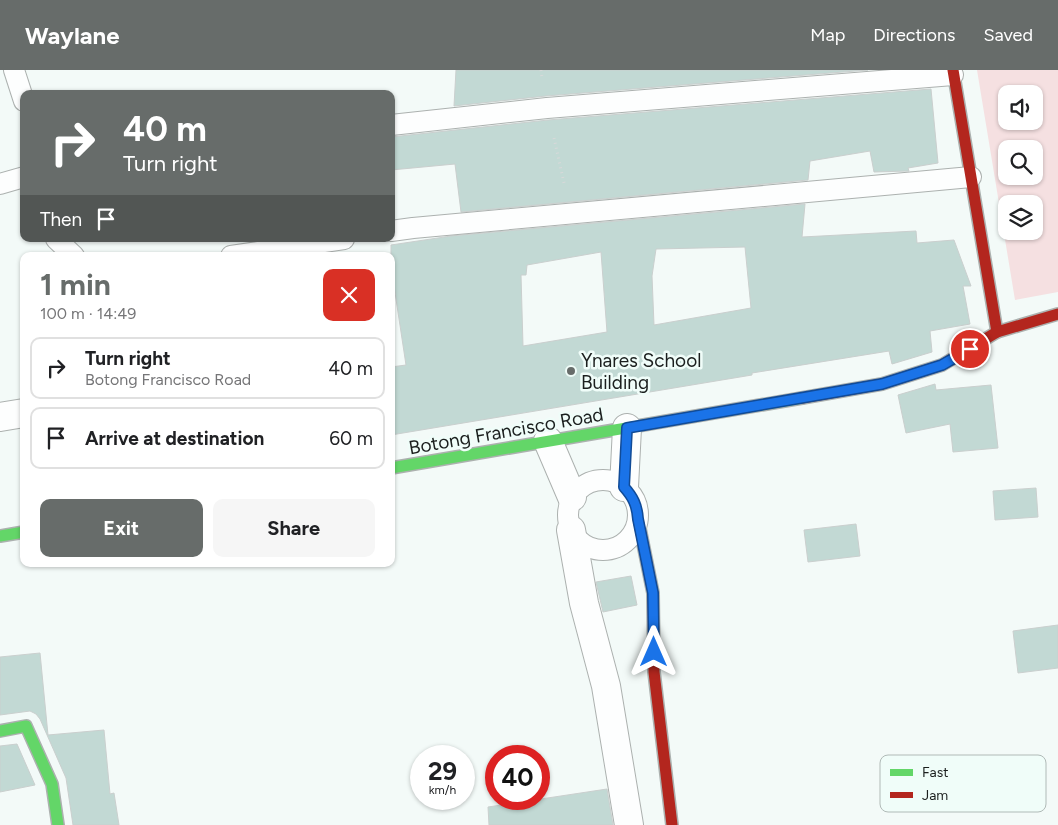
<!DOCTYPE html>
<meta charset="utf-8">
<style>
:root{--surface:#fff;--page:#f6f6f6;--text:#202124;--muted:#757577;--line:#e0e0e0;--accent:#676c6a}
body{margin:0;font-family:Figtree,sans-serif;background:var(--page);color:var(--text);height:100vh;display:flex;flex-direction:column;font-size:19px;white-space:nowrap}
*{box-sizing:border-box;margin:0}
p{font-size:16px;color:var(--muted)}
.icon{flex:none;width:28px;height:28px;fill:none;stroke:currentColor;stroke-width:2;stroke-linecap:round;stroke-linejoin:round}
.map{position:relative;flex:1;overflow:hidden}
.details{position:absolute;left:20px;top:182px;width:375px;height:315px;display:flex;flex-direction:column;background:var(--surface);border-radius:10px;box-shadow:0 1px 4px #0004}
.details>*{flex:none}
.banner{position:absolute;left:20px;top:20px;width:375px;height:152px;border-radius:10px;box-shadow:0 1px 4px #0004;background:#676c6a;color:#fff;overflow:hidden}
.buttons{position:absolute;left:998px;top:15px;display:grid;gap:10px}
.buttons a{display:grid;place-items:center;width:45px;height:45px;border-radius:10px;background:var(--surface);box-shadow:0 1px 4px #0004;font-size:25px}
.speed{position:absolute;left:410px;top:675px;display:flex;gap:10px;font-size:25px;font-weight:700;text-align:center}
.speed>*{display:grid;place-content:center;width:65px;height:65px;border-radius:50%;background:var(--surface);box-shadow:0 1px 4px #0004;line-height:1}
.speed small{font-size:12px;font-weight:400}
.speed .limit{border:8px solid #d22;background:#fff;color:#111}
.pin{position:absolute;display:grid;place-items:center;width:42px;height:42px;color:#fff;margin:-21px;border:2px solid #fff;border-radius:50%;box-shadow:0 1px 5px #0007}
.me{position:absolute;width:55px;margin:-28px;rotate:0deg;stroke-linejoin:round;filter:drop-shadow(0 0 4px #0008)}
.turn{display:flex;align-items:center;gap:18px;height:105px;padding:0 20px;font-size:22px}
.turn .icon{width:65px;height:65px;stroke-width:2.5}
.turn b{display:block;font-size:35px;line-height:42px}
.then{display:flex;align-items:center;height:48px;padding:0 20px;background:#0003;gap:10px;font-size:19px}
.round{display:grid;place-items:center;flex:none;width:52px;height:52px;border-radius:10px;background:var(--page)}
.head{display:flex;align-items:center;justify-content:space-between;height:85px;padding:0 20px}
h1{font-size:30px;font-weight:700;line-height:38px;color:var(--accent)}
.action{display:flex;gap:10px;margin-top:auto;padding:10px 20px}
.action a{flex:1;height:58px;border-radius:10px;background:var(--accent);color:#fff;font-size:20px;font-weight:700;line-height:58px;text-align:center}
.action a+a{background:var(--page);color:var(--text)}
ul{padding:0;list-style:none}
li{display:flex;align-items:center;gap:15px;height:62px;margin:0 10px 8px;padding:0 10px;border:2px solid var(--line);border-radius:10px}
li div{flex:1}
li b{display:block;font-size:19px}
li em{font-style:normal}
header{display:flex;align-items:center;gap:30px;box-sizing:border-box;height:70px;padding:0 25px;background:var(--accent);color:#fff}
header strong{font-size:24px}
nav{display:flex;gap:28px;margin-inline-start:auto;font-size:18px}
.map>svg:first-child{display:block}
.green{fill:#f5e0e1;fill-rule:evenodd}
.building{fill:#c2d9d4;stroke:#cacfce;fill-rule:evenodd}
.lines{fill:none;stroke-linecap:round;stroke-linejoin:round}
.lane-casing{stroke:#acb1af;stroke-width:22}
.street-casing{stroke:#acb1af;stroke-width:30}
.fast-casing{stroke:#acb1af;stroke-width:14}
.jam-casing{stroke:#acb1af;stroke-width:14}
.path{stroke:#d7d9d9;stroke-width:3;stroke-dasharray:1 4;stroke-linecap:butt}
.lane{stroke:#fdfefe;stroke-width:20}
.street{stroke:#fdfefe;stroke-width:28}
.fast{stroke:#63d668;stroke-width:11}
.jam{stroke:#b3261e;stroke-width:11}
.route-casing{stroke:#114b97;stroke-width:12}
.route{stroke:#1a73e8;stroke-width:9}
.poi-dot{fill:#676c6a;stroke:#f0fdf9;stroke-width:2}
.labels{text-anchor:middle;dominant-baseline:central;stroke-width:5;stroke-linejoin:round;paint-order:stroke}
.poi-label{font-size:19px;fill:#1b1f1e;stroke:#f0fdf9;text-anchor:start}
.street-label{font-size:19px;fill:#1b1f1e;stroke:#f0fdf9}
.key{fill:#f0fdf9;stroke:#b0bab7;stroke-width:1}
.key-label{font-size:14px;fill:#1b1f1e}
</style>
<header>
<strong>Waylane</strong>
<nav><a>Map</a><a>Directions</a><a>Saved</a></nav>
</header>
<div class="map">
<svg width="1058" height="755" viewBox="0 0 1058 755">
<rect width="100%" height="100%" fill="#f3faf8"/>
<!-- green -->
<path class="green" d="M 977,0 L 1058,0 L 1058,222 L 1015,230 ZM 1006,24 L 1034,24 L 1034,51 L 1006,51 ZM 1006,79 L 1034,79 L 1034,106 L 1006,106 ZM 1006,134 L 1034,134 L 1034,161 L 1006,161 Z"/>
<!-- building -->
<g class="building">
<path d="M 456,0 L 868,0 L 546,26 L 454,36 Z"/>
<path d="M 931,19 L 938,93 L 908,98 L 909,101 L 874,102 L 870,81 L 810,91 L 808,110 L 461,142 L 455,94 L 391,100 L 391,67 L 548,50 Z"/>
<path d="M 805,134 L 802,167 L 916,161 L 917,173 L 954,170 L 971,216 L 963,216 L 970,254 L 930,261 L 932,282 L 892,294 L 889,281 L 752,303 L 752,305 L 391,365 L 391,297 L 406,295 L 391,196 L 391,175 L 451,166 ZM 745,177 L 751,238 L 654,255 L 652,206 L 656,179 ZM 601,182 L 607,262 L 523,276 L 521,205 L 526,205 L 527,195 Z"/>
<path d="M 935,314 L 936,320 L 991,315 L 998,378 L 953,382 L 950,354 L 906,363 L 898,325 Z"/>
<path d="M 1036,418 L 1038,447 L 995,450 L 993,421 Z"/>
<path d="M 856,454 L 860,486 L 808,492 L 804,460 Z"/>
<path d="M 631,506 L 637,535 L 603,542 L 596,512 Z"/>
<path d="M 1058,555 L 1058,598 L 1018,603 L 1013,561 Z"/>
<path d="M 40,583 L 48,665 L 104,660 L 110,724 L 114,723 L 119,755 L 73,755 L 66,708 L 40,649 L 36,644 L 30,641 L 0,645 L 0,587 Z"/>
<path d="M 17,674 L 35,715 L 0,722 L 0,676 Z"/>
<path d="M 607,719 L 613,755 L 489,755 L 488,737 Z"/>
</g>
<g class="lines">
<defs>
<g id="lane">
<path d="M 14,0 L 24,31"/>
<path d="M 391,55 L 547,38 L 953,5"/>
<path d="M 0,114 L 24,107"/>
<path d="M 391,161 L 413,158 L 971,107"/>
<path d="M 56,169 L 74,186"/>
<path d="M 231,186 L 344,169"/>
<circle cx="603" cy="445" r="35"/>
</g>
<g id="street">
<path d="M 0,347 L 24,343"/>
<path d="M 548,371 L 572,427"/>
<path d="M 624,417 L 627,358"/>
<path d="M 571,460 L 584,533 L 606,616 L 629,755"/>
</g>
<g id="fast">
<path d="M 391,398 L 802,328"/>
<path d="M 0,466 L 24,462"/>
<path d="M 0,661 L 26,656 L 52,714 L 58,755"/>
</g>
<g id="jam">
<path d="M 953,0 L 997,262"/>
<path d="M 802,328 L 882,314 L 942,295 L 997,262 L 1058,244"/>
<path d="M 638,449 L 653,523 L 654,602 L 672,755"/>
</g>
</defs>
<!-- lane casing -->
<use href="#lane" class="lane-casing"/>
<!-- street casing -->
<use href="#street" class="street-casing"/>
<!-- fast casing -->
<use href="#fast" class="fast-casing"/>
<!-- jam casing -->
<use href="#jam" class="jam-casing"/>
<!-- path -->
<g class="path">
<path d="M 541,0 L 542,8"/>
<path d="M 554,68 L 564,113"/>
</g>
<!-- lane -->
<use href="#lane" class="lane"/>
<!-- street -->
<use href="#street" class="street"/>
<!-- fast -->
<use href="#fast" class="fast"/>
<!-- jam -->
<use href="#jam" class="jam"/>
</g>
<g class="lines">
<defs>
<path id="route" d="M 654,582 L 653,523 L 638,449 C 637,435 633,427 624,417 L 627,358 L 882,314 L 942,295 L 970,279"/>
</defs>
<!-- route casing -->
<use href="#route" class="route-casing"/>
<!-- route -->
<use href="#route" class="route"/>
</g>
<!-- markers -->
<circle class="poi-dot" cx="571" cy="301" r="5"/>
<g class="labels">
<!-- poi labels -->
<g class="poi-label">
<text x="581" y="290">Ynares School<tspan x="581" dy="22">Building</tspan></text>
</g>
<!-- street labels -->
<g class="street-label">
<text transform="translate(506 361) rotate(-10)">Botong Francisco Road</text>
</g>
</g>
<!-- legend -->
<rect x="880" y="685" width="166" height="57" rx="8" class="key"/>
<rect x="890" y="699" width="23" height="7" fill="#63d668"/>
<rect x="890" y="722" width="23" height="6" fill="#b3261e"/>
<g class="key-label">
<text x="922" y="707">Fast</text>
<text x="922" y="730">Jam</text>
</g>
</svg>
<div class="buttons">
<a><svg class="icon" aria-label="sound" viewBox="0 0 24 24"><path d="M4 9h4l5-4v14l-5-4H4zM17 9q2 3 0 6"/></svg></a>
<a><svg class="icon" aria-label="search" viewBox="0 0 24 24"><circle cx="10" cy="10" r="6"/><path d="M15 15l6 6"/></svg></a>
<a><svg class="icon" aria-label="layers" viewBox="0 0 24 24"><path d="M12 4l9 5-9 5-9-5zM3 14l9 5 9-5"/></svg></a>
</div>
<div class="speed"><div>29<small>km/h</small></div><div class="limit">40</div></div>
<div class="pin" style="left:970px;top:279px;background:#d93025"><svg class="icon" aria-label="arrive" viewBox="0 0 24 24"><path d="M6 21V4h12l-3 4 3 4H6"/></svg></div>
<svg class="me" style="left:654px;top:582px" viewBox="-20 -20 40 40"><path d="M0-17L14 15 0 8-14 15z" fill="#1a73e8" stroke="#fff" stroke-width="4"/></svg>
<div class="banner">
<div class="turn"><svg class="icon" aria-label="right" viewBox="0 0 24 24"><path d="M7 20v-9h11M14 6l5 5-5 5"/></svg><div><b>40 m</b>Turn right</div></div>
<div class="then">Then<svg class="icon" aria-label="arrive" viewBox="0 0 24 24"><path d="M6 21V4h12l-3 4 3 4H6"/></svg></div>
</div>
<section class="details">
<div class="head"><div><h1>1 min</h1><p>100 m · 14:49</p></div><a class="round" style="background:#d93025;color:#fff"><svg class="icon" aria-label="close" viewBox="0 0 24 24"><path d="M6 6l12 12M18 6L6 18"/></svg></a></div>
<ul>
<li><svg class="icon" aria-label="right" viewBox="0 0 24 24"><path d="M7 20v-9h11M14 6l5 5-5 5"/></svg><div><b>Turn right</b><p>Botong Francisco Road</p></div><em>40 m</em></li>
<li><svg class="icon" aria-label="arrive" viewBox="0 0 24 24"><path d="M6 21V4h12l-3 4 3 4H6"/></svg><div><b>Arrive at destination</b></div><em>60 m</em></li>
</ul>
<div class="action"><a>Exit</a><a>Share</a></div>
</section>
</div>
